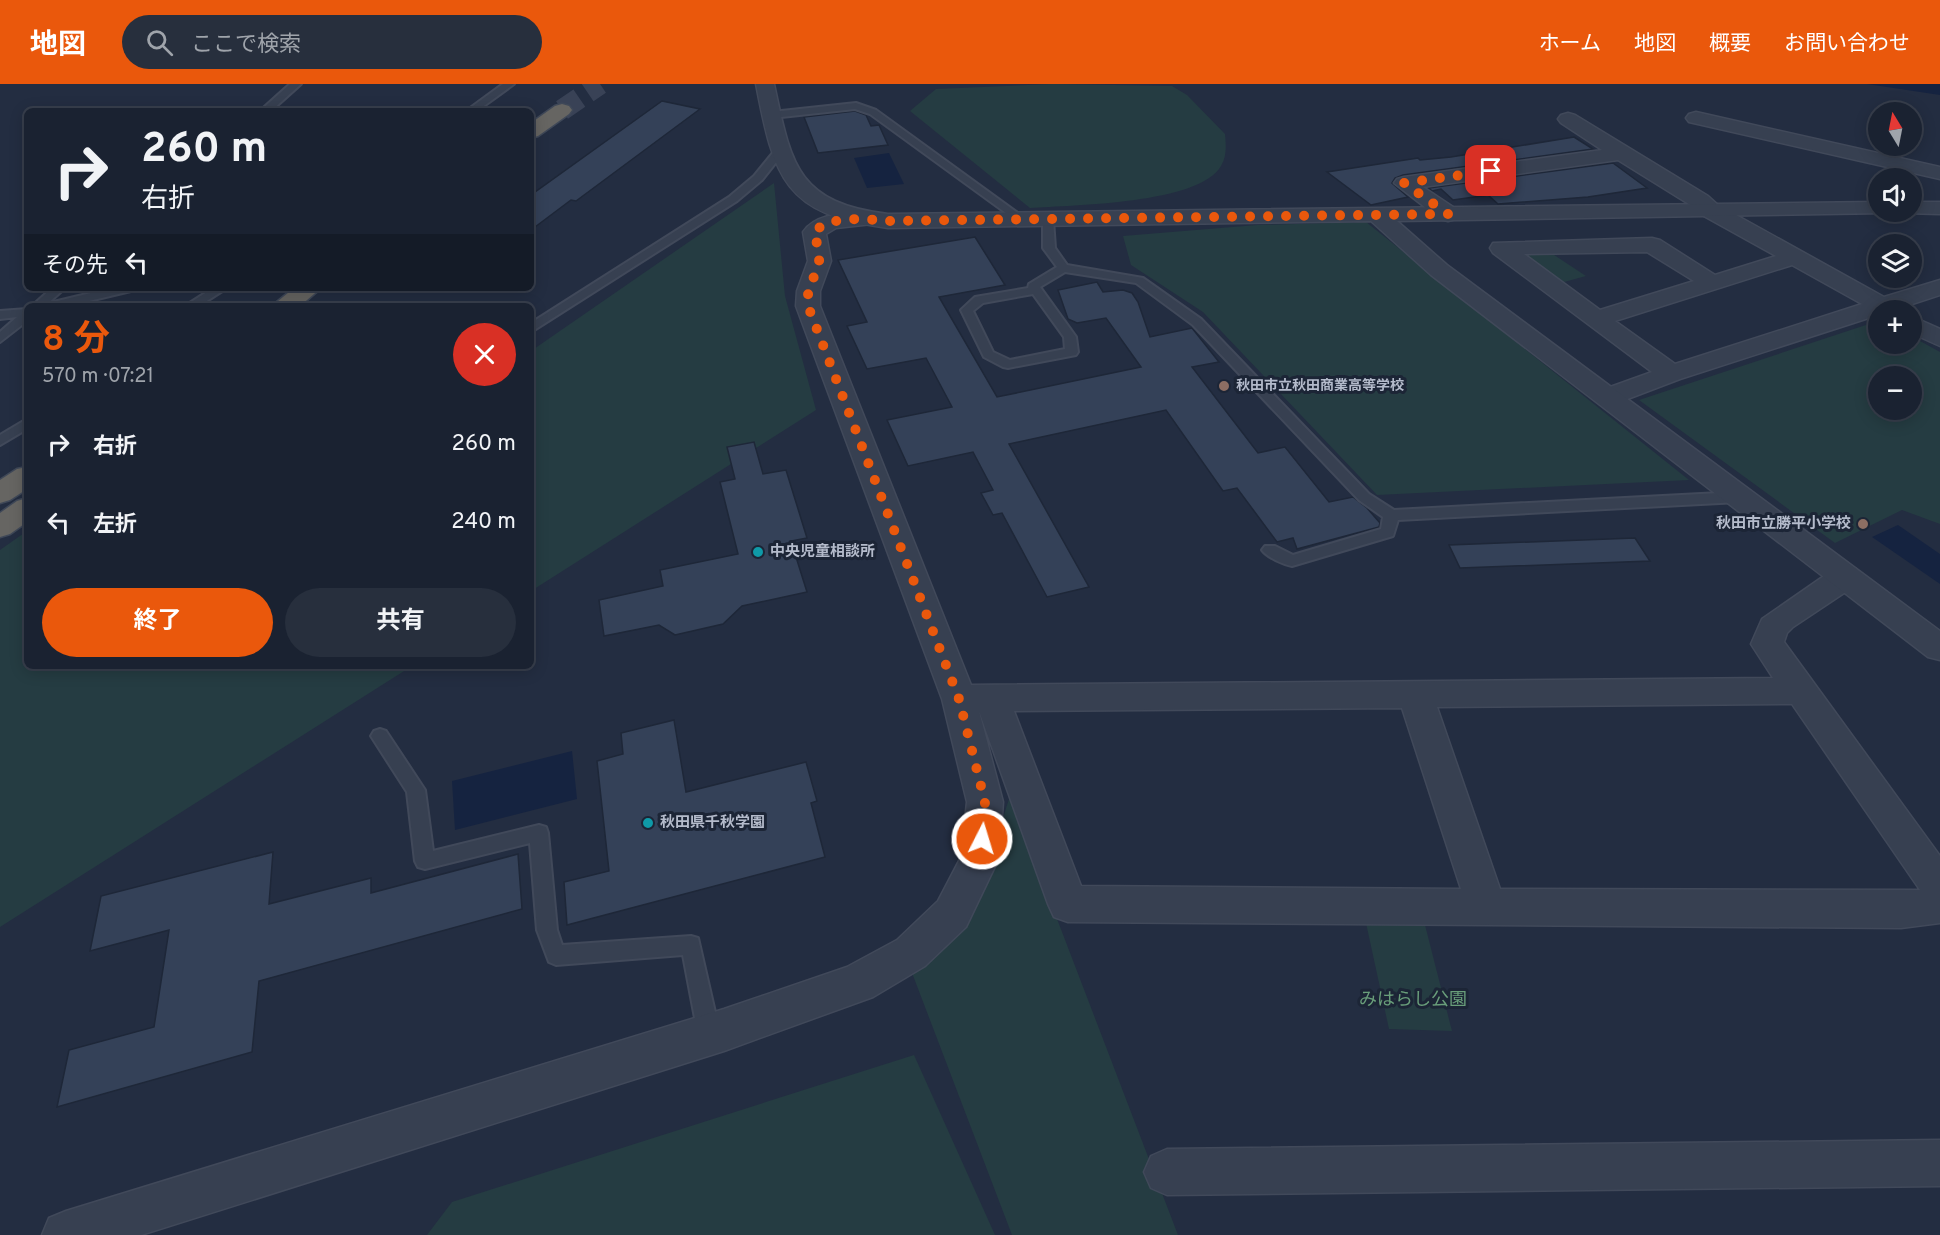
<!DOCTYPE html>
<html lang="ja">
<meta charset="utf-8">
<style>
:root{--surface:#1a2231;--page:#272f3d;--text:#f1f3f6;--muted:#9fa4ab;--line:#383f4d;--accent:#ea580c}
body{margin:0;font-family:Overpass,"Noto Sans JP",sans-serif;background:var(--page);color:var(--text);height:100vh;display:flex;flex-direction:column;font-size:22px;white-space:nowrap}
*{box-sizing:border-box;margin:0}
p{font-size:20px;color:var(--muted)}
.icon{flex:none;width:33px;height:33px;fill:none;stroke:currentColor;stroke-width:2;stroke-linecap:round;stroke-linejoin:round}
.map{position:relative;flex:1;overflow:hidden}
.drawer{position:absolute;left:24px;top:219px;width:510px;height:366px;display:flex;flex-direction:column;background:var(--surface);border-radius:9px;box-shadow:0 3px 15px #0003,0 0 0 2px var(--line)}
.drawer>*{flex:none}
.hud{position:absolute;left:24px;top:24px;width:510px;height:183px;border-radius:9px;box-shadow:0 3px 15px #0003,0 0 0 2px var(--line);background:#1a2231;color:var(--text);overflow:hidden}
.needle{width:39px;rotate:350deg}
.controls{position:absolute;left:1868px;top:18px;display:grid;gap:12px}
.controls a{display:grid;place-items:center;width:54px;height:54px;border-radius:50%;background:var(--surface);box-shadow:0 3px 15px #0003,0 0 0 2px var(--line);font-size:30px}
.pin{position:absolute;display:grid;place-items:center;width:51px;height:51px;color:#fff;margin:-26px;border-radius:12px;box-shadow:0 3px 9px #0006}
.me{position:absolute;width:66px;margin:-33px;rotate:5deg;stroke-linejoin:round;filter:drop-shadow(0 0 4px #0008)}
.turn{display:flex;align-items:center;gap:21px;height:126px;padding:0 18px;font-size:27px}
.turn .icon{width:78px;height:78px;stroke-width:2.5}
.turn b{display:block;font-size:42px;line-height:51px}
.then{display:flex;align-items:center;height:57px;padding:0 18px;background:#0003;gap:12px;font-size:22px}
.round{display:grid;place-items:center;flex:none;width:63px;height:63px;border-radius:32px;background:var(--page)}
.head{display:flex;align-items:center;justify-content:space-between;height:102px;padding:0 18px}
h1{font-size:36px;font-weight:700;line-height:45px;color:var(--accent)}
.cta{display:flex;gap:12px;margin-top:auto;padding:12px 18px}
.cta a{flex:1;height:69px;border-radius:36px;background:var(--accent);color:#fff;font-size:24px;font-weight:700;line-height:69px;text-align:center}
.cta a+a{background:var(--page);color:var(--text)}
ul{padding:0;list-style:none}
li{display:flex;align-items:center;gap:18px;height:78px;padding:0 18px}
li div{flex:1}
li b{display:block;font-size:22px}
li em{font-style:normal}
header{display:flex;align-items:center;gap:36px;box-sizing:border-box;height:84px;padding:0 30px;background:var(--accent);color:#fff}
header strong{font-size:28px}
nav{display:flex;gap:33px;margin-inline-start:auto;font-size:21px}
.search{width:420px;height:54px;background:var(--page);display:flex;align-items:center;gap:15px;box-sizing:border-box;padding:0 21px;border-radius:33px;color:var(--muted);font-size:22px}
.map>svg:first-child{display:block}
.green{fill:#253c42;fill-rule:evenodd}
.water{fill:#152340}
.building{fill:#344158;stroke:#1e2738;stroke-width:1.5}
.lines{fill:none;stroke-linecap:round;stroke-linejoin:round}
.trunk-tunnel{stroke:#394256;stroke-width:21;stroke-dasharray:21 10;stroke-linecap:butt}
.service-casing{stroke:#41495a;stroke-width:4}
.minor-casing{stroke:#41495a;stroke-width:3}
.tertiary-casing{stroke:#41495a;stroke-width:3}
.trunk-casing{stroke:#3f4858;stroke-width:3}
.service{fill:#374051;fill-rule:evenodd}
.minor{fill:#374051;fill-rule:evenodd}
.tertiary{fill:#374051;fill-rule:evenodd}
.trunk{fill:#666562;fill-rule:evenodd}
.route{stroke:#ea580c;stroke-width:10;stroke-dasharray:0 18}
.education-dot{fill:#8d6e63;stroke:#1c2536;stroke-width:2}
.culture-dot{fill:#0f9aa8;stroke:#1c2536;stroke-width:2}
.labels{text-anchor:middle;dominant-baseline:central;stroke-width:6;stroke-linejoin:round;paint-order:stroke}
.far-poi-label{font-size:14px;font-weight:bold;fill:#b4bbcb;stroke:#1c2536;text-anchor:start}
.poi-label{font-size:15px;font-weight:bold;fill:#b4bbcb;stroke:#1c2536;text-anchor:start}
.near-park-label{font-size:18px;fill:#699e7a;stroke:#1c2536}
</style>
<header>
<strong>地図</strong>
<div class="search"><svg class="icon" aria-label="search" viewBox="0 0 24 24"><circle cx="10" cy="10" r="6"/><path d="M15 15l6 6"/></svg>ここで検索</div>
<nav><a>ホーム</a><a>地図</a><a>概要</a><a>お問い合わせ</a></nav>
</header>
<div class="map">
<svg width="1940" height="1151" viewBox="0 0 1940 1151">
<rect width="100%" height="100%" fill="#232d41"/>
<!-- green -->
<g class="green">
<path d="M 1053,0 L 1172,2 L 1187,11 L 1225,50 C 1226,61 1227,72 1221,82 C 1199,120 1073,121 1030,124 L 910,27 L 936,5 Z"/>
<path d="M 774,99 L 785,212 L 816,326 L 531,507 L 531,267 Z"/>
<path d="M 1366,138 L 1689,396 L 1377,411 L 1203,228 L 1131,181 L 1123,152 L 1257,141 Z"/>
<path d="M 1548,167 L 1586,192 L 1557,200 L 1514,169 Z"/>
<path d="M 1878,237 L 1878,260 L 1911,260 L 1911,252 L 1940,268 L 1940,440 L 1902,426 L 1835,459 L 1639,316 ZM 1911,292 L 1911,326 L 1878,326 L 1878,292 Z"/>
<path d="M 27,447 L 27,582 L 412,582 L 0,843 L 0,466 Z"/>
<path d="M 1010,712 L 1178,1151 L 1012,1151 L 909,881 L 976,817 Z"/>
<path d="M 1366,839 L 1425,841 L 1452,947 L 1389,945 Z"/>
<path d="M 914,971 L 995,1151 L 427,1151 L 452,1118 Z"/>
</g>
<!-- water -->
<g class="water">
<path d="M 1867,0 L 1940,0 L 1940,11 Z"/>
<path d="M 889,69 L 904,100 L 867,104 L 854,74 Z"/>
<path d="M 1898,441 L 1940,470 L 1940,500 L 1872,453 Z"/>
<path d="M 572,667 L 577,715 L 455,746 L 452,697 Z"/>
</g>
<!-- building -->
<g class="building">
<path d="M 662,17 L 700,25 L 576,117 L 571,116 L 531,146 L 531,111 Z"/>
<path d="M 855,27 L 866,31 L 871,42 L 879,41 L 888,61 L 818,69 L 804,33 Z"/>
<path d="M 1574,53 L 1593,65 L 1403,91 L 1395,94 L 1392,99 L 1408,113 L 1371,121 L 1327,88 L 1418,74 L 1420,76 L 1451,73 Z"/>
<path d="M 1613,79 L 1647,104 L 1588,113 L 1498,120 L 1488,111 L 1453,116 L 1441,105 L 1432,107 L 1429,104 Z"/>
<path d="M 975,153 L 1005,201 L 939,213 L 997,313 L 1141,283 L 1106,234 L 1077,239 L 1068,235 L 1058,206 L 1097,198 L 1103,208 L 1123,206 L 1132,209 L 1138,218 L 1150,253 L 1192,244 L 1219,278 L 1192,283 L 1258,369 L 1285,363 L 1329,418 L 1353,413 L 1367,424 L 1380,439 L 1379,443 L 1297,465 L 1293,454 L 1277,458 L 1237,404 L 1223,407 L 1166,326 L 1009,360 L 1089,503 L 1047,513 L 1002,429 L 993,431 L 981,409 L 993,406 L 973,368 L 908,382 L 887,336 L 952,323 L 926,274 L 867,285 L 847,242 L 867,238 L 838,176 Z"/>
<path d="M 754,358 L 763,390 L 786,386 L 807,454 L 791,457 L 807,508 L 742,522 L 723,540 L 675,551 L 659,541 L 604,552 L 599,516 L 663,502 L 660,486 L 738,470 L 720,398 L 735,395 L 727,363 Z"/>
<path d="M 1635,454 L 1650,477 L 1460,484 L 1449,461 Z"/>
<path d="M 674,636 L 686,708 L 806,678 L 817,717 L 811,719 L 825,773 L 567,841 L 564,798 L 609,787 L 597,677 L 623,670 L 621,649 Z"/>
<path d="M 273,768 L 269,820 L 371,794 L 371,809 L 518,770 L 522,825 L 259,897 L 252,968 L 57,1023 L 69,966 L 154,943 L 169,846 L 90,867 L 101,812 Z"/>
</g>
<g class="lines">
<!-- trunk-tunnel -->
<path class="trunk-tunnel" d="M 562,26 L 600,0"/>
<defs>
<g id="service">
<path d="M 290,0 L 301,0 L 271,27 L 260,27 Z"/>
<path d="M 503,0 L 514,0 L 477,27 L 466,27 Z"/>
<path d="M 856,19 L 876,26 L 1026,135 L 1021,138 L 1017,137 L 870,30 L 855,25 L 772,34 L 767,31 L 772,28 Z"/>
<path d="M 776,65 L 785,67 L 762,96 L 737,117 L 531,248 L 531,239 L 729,113 L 754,92 Z"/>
<path d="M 1048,132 L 1053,135 L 1055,164 L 1067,181 L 1143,194 L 1201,235 L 1369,410 L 1394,426 L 1739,408 L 1746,413 L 1739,418 L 1398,436 L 1393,452 L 1292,482 C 1283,480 1268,474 1262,466 L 1265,462 L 1275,462 L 1293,471 L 1381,445 L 1383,433 L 1359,416 L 1193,241 L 1136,199 L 1065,188 L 1040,203 L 1076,253 L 1078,268 L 1076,271 L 1008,284 L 1003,283 L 984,273 L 961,226 L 975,213 L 1028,204 L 1029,200 L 1057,183 L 1043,164 L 1043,135 ZM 1033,210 L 1064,253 L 1065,265 L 1010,276 L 993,268 L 973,227 L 983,219 Z"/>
<path d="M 52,204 L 65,204 L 45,222 L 32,222 Z"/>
<path d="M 112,204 L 133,204 L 131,207 L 68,222 L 47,222 L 49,219 Z"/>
<path d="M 213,204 L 227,204 L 199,222 L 185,222 Z"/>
<path d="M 27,225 L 27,237 L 0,258 L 0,248 L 17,233 L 0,235 L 0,227 Z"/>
<path d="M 27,335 L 27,345 L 0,361 L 0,351 Z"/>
<path d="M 380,645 L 386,647 L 425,706 L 433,767 L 539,741 L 546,743 L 548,749 L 557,846 L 562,861 L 691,852 L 698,854 L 720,950 L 717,957 L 709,960 L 701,957 L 698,950 L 683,871 L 556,881 L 549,878 L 537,846 L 530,759 L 425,785 L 418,783 L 415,777 L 407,708 L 371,652 L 374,647 Z"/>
</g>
<g id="minor">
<path d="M 1696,28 L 1940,83 L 1940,95 L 1689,38 L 1686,34 L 1689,30 Z"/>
<path d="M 1568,29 L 1575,31 L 1708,112 L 1718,121 L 1884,213 L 1940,196 L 1940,211 L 1900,224 L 1901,226 L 1878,226 L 1878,231 L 1680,295 L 1617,319 L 1608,321 L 1599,319 L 1595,313 L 1599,307 L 1652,288 L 1493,169 L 1490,164 L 1493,159 L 1652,154 L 1660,156 L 1715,191 L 1776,172 L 1702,131 L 1692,122 L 1618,76 L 1423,103 L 1456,125 L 1459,130 L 1456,135 L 1448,137 L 1440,135 L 1394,99 L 1397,95 L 1404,93 L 1602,66 L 1561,39 L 1558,35 L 1561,31 ZM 1647,168 L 1694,197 L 1600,226 L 1524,170 ZM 1792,181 L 1862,220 L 1675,280 L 1615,237 Z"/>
<path d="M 864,128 L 872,130 L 875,135 L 872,140 L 836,144 L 826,150 L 831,177 L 820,207 L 820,222 L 971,601 L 1773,594 L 1751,560 L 1762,535 L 1834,485 L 1845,482 L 1856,485 L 1860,493 L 1856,501 L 1793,543 L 1787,549 L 1784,558 L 1940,772 L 1940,839 L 1901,844 L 1068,838 L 1054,833 L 1048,820 L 979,627 L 1003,718 L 999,774 L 966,843 L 925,882 L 873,913 L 724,967 L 141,1151 L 42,1151 L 49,1134 L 66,1127 L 724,925 L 847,883 L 897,856 L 938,817 L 961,773 L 967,718 L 942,615 L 796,222 L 797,207 L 808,177 L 803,148 C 816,129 843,130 864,128 ZM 1792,620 L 1920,806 L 1500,805 L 1437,623 ZM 1402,624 L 1461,805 L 1081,802 L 1014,627 Z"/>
<path d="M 1911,232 L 1940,245 L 1940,262 L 1911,249 Z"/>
<path d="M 1940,1056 L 1940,1102 L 1167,1111 L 1151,1104 L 1144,1088 L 1151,1072 L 1167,1065 Z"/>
</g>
<g id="tertiary">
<path d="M 756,0 L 774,0 C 791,79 796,119 888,130 L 1878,118 L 1878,128 L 1886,129 L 1397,137 L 1447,181 L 1940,547 L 1940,576 L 1928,573 L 1431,191 L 1371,137 L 888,144 C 784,131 774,94 756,0 Z"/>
<path d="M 1911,118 L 1940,118 L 1940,130 L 1903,129 L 1911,128 Z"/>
</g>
<g id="trunk">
<path d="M 562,20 L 569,22 L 572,26 L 569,30 L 538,52 L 531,54 L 531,39 L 555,22 Z"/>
<path d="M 294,204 L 321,204 L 300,222 L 272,222 Z"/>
<path d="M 27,383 L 27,405 L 10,416 L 0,419 L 0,396 L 17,385 Z"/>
<path d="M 27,414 L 27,438 L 10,450 L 0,453 L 0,429 L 17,417 Z"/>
</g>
</defs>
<!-- service casing -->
<use href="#service" class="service-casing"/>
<!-- minor casing -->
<use href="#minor" class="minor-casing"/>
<!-- tertiary casing -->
<use href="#tertiary" class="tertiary-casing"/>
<!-- trunk casing -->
<use href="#trunk" class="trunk-casing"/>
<!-- service -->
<use href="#service" class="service"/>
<!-- minor -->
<use href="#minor" class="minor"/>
<!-- tertiary -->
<use href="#tertiary" class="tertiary"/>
<!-- trunk -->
<use href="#trunk" class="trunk"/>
</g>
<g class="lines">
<!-- route -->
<path class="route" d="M 982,755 L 985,718 L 959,615 L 808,222 C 807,204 810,202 817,186 C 822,175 817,160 814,148 C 831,131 866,135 888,137 L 1448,130 L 1404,99 L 1491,87"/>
</g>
<!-- markers -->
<g class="education-dot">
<circle cx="1224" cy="302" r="6"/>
<circle cx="1863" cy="440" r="6"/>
</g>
<g class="culture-dot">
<circle cx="758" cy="468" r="6"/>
<circle cx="648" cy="739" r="6"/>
</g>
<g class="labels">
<!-- far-poi labels -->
<g class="far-poi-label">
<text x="1236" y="302">秋田市立秋田商業高等学校</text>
</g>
<!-- poi labels -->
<g class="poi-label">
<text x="1851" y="440" text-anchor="end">秋田市立勝平小学校</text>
<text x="770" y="468">中央児童相談所</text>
<text x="660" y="739">秋田県千秋学園</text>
</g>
<!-- near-park labels -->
<g class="near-park-label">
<text x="1413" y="916">みはらし公園</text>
</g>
</g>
</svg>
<div class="controls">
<a><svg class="needle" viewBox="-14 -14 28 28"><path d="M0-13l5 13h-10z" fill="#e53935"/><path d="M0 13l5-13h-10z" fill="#9fa4ab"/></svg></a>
<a><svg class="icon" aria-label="sound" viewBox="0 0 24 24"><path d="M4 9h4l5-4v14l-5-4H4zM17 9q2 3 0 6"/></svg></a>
<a><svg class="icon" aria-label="layers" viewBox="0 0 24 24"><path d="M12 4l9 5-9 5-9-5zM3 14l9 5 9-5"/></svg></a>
<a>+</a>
<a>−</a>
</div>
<div class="pin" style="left:1491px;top:87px;background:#d93025"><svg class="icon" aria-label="arrive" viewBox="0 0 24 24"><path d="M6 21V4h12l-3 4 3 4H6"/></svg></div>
<svg class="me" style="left:982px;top:755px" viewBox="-20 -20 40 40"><circle r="17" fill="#ea580c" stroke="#fff" stroke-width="3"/><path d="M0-11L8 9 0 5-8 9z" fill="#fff"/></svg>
<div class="hud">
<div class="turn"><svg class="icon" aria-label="right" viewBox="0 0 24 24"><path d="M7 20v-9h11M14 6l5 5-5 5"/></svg><div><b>260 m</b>右折</div></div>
<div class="then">その先<svg class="icon" aria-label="left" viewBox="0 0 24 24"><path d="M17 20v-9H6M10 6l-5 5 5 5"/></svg></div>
</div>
<section class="drawer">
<div class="head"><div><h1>8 分</h1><p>570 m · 07:21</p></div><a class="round" style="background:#d93025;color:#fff"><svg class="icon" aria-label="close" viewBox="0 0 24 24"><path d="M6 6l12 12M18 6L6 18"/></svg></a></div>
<ul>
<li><svg class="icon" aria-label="right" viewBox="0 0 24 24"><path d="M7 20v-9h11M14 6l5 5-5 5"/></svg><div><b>右折</b></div><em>260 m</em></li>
<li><svg class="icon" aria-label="left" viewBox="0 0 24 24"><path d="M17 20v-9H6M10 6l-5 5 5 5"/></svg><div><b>左折</b></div><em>240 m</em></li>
</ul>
<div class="cta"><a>終了</a><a>共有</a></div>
</section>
</div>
